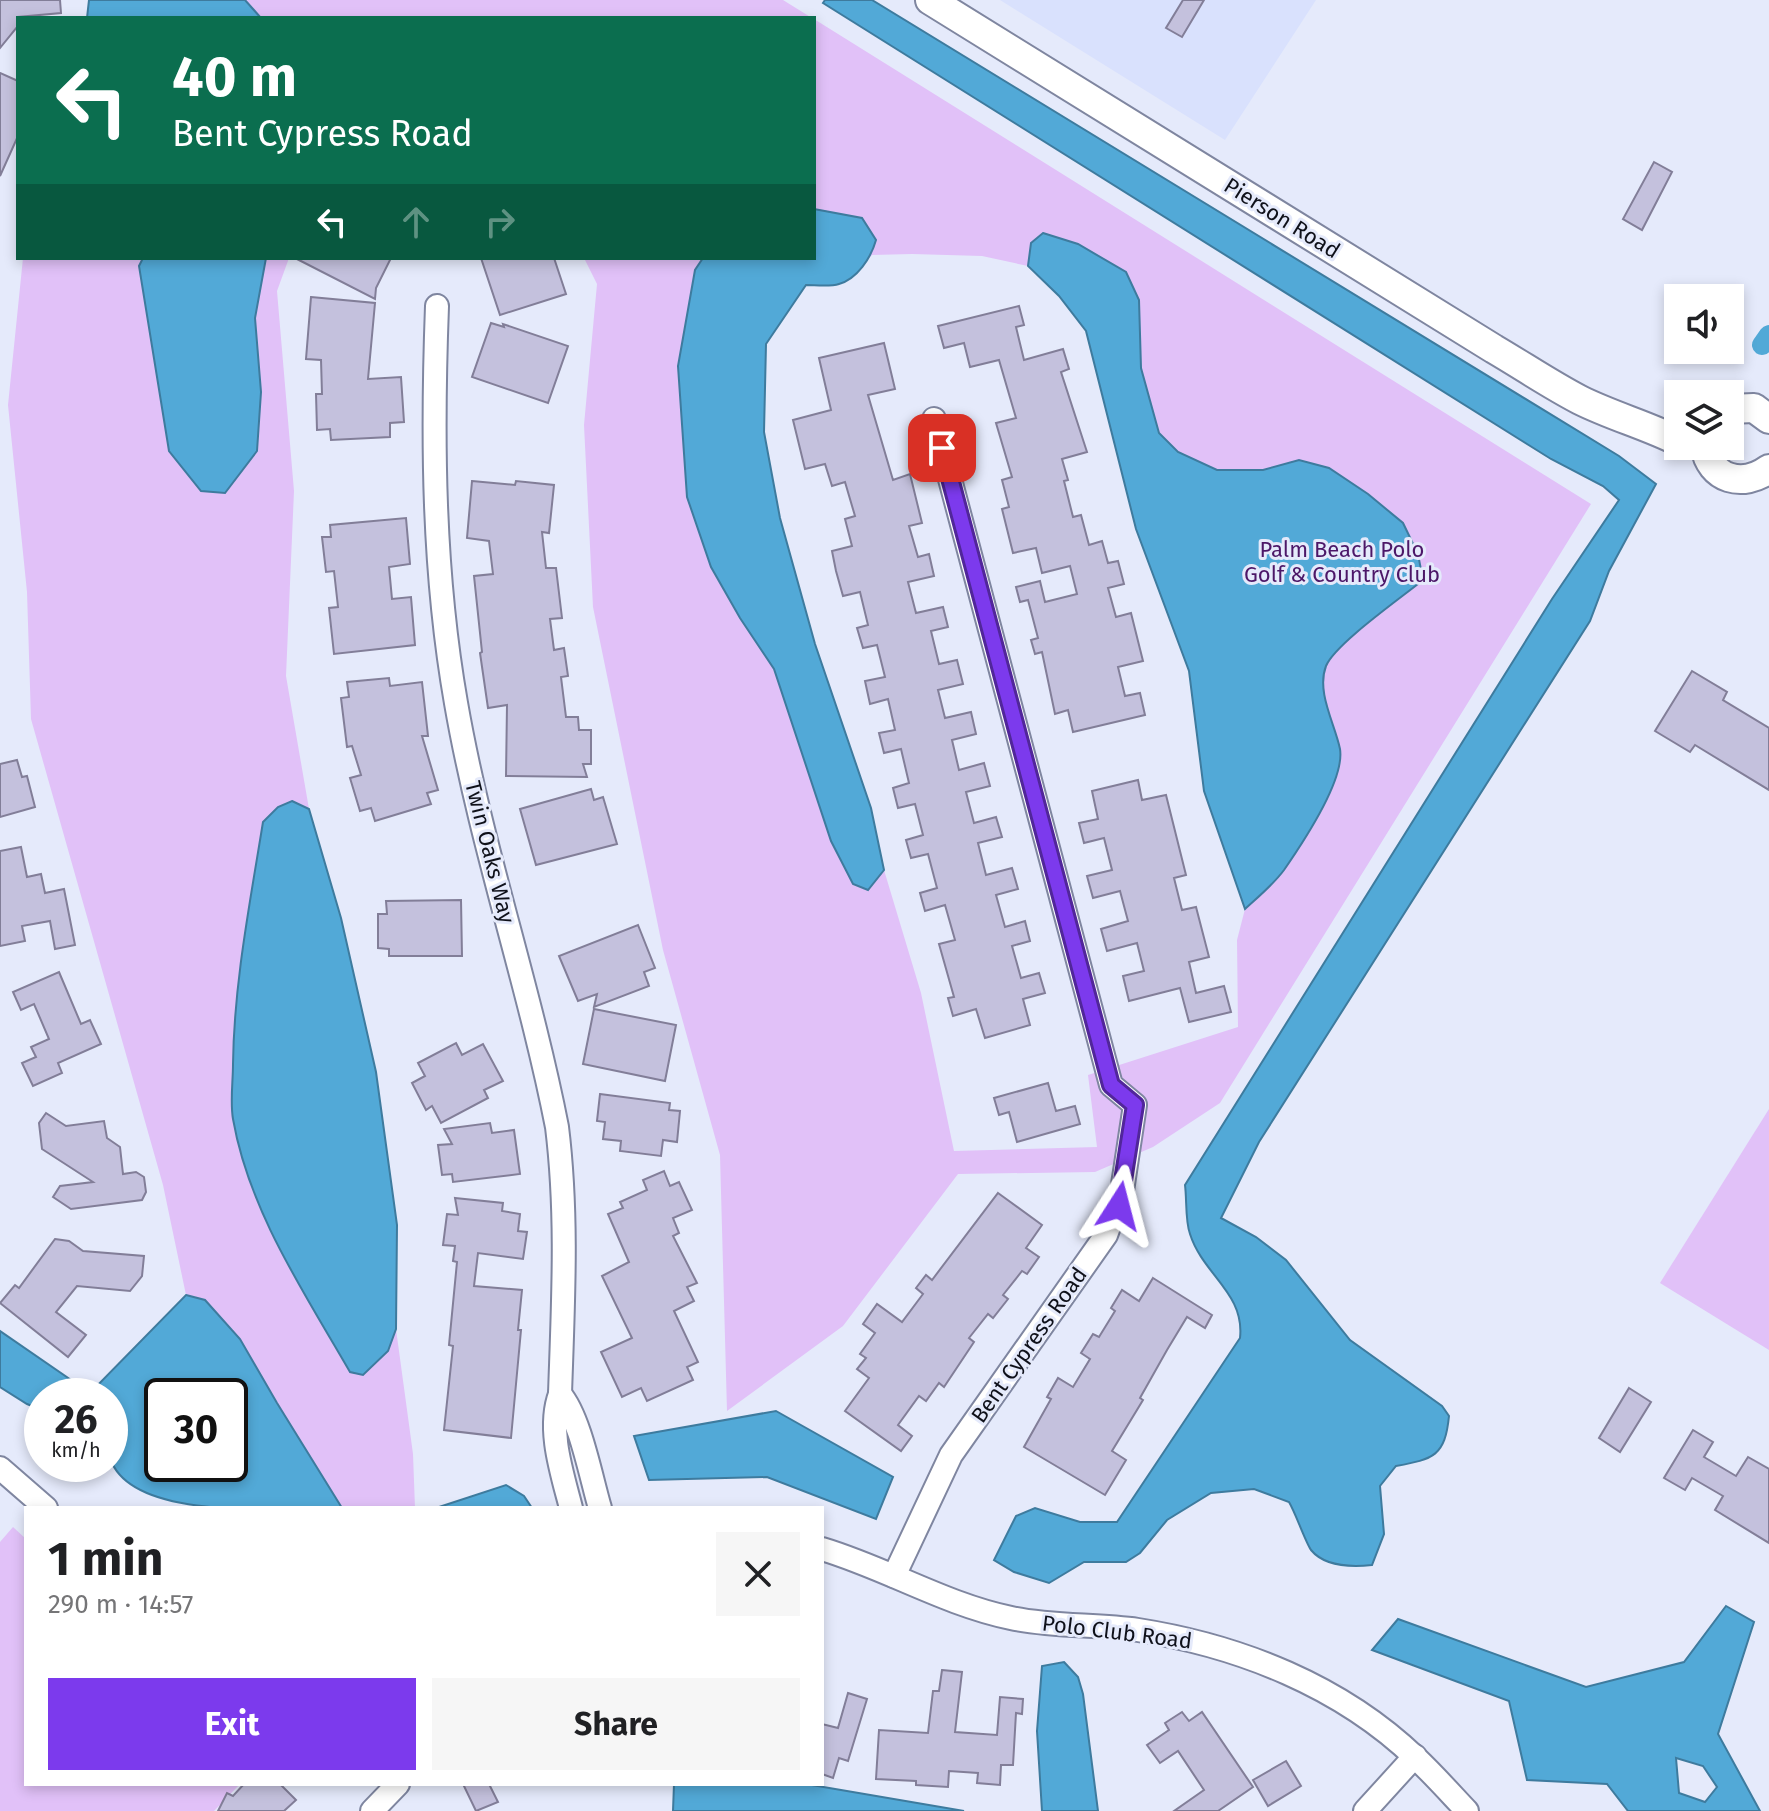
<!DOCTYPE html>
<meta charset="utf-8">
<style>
:root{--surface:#fff;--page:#f6f6f6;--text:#202124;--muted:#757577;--accent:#7c3aed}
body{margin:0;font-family:"Fira Sans",sans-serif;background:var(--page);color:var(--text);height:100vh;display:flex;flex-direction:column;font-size:30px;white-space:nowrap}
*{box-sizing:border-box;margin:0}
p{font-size:26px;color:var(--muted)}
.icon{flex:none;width:44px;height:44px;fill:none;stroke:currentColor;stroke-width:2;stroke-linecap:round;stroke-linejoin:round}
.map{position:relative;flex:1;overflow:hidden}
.panel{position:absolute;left:24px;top:1506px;width:800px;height:280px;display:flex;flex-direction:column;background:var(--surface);border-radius:0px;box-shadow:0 4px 12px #0003}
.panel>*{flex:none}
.hud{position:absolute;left:16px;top:16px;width:800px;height:244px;border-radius:0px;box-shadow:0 4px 12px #0003;background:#0b6e4f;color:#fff;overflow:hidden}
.buttons{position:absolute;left:1664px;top:284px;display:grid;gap:16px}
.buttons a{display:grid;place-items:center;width:80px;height:80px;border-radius:0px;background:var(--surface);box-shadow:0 4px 12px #0003;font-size:40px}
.speed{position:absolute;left:24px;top:1378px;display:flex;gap:16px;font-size:40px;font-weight:700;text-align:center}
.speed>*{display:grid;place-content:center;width:104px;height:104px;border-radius:50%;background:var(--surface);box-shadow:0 4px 12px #0003;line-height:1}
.speed small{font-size:20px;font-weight:400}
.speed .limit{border:4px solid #111;border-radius:12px;background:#fff;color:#111}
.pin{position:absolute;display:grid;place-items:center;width:68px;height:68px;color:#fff;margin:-34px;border-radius:16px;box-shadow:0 4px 12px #0006}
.me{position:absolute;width:88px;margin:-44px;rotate:9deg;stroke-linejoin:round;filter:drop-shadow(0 0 6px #0008)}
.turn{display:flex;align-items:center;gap:28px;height:168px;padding:0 24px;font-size:36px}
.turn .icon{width:104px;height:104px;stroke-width:2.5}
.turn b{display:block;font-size:56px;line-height:68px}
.lanes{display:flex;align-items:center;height:76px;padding:0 24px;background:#0003;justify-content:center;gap:40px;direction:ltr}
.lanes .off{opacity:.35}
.round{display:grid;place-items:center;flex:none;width:84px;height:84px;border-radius:0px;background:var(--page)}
.summary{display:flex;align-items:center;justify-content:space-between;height:136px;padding:0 24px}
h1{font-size:48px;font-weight:700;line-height:60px}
.primary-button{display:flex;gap:16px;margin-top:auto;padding:16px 24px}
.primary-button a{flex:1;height:92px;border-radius:0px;background:var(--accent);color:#fff;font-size:32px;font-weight:700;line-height:92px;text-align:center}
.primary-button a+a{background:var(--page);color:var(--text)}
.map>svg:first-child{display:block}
.built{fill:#d9e1fd}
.green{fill:#e1c1f8;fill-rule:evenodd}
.water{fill:#52a9d7;stroke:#3e7b9e;stroke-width:2;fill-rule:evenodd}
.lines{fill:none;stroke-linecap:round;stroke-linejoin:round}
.canal{stroke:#52a9d7;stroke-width:20}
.building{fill:#c4c1dd;stroke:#827e98;stroke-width:2}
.minor-casing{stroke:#7f86a0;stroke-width:26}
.tertiary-casing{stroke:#7f86a0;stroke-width:32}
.minor{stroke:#fff;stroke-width:22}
.tertiary{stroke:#fff;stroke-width:28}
.route-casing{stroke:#51269a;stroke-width:20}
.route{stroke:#7c3aed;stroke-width:14}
.labels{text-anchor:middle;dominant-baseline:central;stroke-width:6;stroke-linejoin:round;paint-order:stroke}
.street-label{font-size:22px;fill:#0f111a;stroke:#e5eafb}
.park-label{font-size:22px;fill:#4c1768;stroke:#e5eafb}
</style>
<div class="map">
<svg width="1769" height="1811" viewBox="0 0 1769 1811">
<rect width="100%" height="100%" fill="#e5eafb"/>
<!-- built -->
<path class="built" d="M 1000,0 L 1316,0 L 1225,140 Z"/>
<!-- green -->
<g class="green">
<path d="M 89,0 L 783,0 L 812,18 L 87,18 Z"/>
<path d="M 814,19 L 1591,504 L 1220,1103 L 1153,1147 L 1095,1172 L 958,1174 L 843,1326 L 727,1411 L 720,1155 L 663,950 L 593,607 L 584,425 L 597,284 L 584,258 L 814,258 ZM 912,254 L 982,256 L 1028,266 L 1059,296 L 1086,331 L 1136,529 L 1189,671 L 1204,791 L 1245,909 L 1237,940 L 1238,1027 L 1088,1075 L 1097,1147 L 954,1151 L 921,993 L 884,870 L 871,808 L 815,644 L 780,518 L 764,432 L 766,344 L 806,285 C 843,284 847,284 872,255 Z"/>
<path d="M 23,258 L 289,258 L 277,291 L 294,491 L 286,676 L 309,809 L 341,918 L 376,1072 L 397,1225 L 396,1329 L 413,1454 L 415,1508 L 342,1508 L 277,1403 L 240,1339 L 205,1300 L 186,1295 L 163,1185 L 31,719 L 27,592 L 8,405 Z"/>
<path d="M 1769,1109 L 1769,1350 L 1660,1283 Z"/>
<path d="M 13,1527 L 26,1539 L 26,1784 L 240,1784 L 214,1811 L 0,1811 L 0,1542 Z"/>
</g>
<!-- water -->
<g class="water">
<path d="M 89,0 L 245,0 L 261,18 L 87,18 Z"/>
<path d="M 825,0 L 872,0 L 1619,456 L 1656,484 L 1609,571 L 1590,621 L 1259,1142 L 1221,1218 L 1256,1237 L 1286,1260 L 1350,1340 L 1442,1406 L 1449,1416 C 1445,1456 1434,1459 1396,1466 L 1380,1486 L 1384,1534 L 1372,1565 C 1353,1567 1325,1567 1311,1550 C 1305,1541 1296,1514 1289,1502 L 1254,1489 L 1211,1493 L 1167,1520 L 1140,1553 L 1126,1562 L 1084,1562 L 1049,1583 L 1014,1572 L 994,1560 L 1016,1516 L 1035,1508 L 1080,1522 L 1117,1522 L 1240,1338 C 1245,1293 1203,1275 1190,1234 C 1185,1220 1187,1200 1185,1185 L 1552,599 L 1619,500 L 1603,486 L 1551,459 L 823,3 Z"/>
<path d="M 814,209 L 862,218 L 876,240 C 871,258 857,279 839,284 C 830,287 815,285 806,285 L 766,344 L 764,432 L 780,518 L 815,644 L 871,808 L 884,870 L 868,890 L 853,884 L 831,841 L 774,669 L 740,618 L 711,567 L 687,497 L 678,366 L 695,270 L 703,258 L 814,258 Z"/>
<path d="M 1043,233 L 1078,244 L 1126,272 L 1139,300 L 1141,368 L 1159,433 L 1178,452 L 1217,470 L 1263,470 L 1299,460 L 1329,468 L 1368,494 L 1403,523 L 1418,554 L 1423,580 C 1401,598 1335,644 1326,666 C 1316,692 1335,724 1340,749 C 1345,780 1302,844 1284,870 C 1273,885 1258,897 1245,909 L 1204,791 L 1189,671 L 1136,529 L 1086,331 L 1059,296 L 1028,266 L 1031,243 Z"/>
<path d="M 143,258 L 266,258 L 255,318 L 261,392 L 257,451 L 225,493 L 201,491 L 169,451 L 139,266 Z"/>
<path d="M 292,801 L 309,809 L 341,918 L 376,1072 L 397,1225 L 396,1329 L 388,1351 L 363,1375 L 350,1372 C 304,1292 249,1211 233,1119 C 230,1102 233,1082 233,1064 C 234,983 250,903 263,822 L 278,807 Z"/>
<path d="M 186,1295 L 205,1300 L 240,1339 L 277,1403 L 342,1508 C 287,1508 139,1522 112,1463 C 106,1449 110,1413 110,1396 L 42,1396 L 42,1410 L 27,1404 L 0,1387 L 0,1331 L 90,1393 ZM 162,1396 L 230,1396 L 230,1464 L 162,1464 Z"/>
<path d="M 776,1411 L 893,1477 L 876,1519 L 767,1477 L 649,1480 L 634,1436 Z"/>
<path d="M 506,1485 L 524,1496 L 532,1508 L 436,1508 Z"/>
<path d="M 1726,1606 L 1754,1622 L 1718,1734 L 1760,1811 L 1628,1811 L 1607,1784 L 1527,1780 L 1509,1701 L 1372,1650 L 1398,1619 L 1586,1687 L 1684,1662 ZM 1676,1758 L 1703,1766 L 1717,1787 L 1705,1802 L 1679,1793 Z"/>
<path d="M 1064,1662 L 1078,1677 L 1083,1694 L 1098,1811 L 1042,1811 L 1037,1731 L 1042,1666 Z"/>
<path d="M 674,1784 L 806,1784 L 964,1811 L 673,1811 Z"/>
</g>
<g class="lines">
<!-- canal -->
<path class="canal" d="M 1762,345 L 1769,335"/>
</g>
<!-- building -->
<g class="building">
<path d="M 0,0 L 60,0 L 61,13 L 18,17 L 18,26 L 0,48 Z"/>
<path d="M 1183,0 L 1204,0 L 1182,37 L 1166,28 Z"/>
<path d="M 0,73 L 18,81 L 18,136 L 0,176 Z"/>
<path d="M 1654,162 L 1672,172 L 1642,230 L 1623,219 Z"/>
<path d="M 295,258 L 391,258 L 376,288 L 375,299 Z"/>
<path d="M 481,258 L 554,258 L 566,294 L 500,315 Z"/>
<path d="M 311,297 L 375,303 L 368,379 L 401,377 L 404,422 L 390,423 L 390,437 L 331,440 L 330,429 L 317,430 L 316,394 L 322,394 L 321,360 L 306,359 Z"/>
<path d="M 1019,306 L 1024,325 L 1016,327 L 1024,360 L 1063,349 L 1069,369 L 1061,372 L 1087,452 L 1062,459 L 1068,480 L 1064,481 L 1073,517 L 1081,515 L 1089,545 L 1102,541 L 1108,563 L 1118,561 L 1124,584 L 1108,588 L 1116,617 L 1131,613 L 1143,661 L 1118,667 L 1125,696 L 1140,693 L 1145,715 L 1073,732 L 1068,710 L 1055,714 L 1042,652 L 1035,654 L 1031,640 L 1038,638 L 1028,600 L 1020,602 L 1016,587 L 1040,581 L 1045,602 L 1077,594 L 1070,566 L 1042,573 L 1036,548 L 1013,553 L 1002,509 L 1009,507 L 1002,480 L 1012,477 L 996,423 L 1016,418 L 999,360 L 970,367 L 964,343 L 944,348 L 938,326 Z"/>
<path d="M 491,323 L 504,327 L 503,324 L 568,346 L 548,403 L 472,377 Z"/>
<path d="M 884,343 L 895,389 L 868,395 L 893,480 L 910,474 L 922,523 L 909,526 L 918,557 L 929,554 L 934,576 L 908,582 L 916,613 L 943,607 L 948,627 L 931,631 L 939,664 L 957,660 L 963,684 L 938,690 L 945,718 L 971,712 L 976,734 L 952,740 L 959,770 L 984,763 L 990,786 L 966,792 L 974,823 L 996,817 L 1002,837 L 978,843 L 986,875 L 1012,868 L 1018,889 L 996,895 L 1005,927 L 1025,921 L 1030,941 L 1012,946 L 1021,978 L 1039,973 L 1045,993 L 1023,999 L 1030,1025 L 985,1038 L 976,1009 L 953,1016 L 948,998 L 954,997 L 939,944 L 955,940 L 945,905 L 925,911 L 920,893 L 937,888 L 928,854 L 911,858 L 906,840 L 923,835 L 915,804 L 898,808 L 893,788 L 909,783 L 901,749 L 884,753 L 879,733 L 895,730 L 888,699 L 870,704 L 865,681 L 885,677 L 877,645 L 863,648 L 857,628 L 868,625 L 860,592 L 843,596 L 836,571 L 832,551 L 852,546 L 845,519 L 855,516 L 845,482 L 832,486 L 825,464 L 805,469 L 793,420 L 831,410 L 819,358 Z"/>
<path d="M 472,481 L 515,485 L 516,481 L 554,485 L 549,533 L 542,532 L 546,568 L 556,568 L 562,618 L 550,619 L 554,650 L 564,648 L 568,676 L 561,677 L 566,717 L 578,717 L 579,730 L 591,730 L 591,764 L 583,764 L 587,777 L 506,776 L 507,705 L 488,708 L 480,653 L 482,652 L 474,576 L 493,574 L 489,541 L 467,538 Z"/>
<path d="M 406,518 L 410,564 L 389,567 L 392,599 L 411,597 L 415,645 L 334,654 L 329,608 L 338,607 L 334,571 L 326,572 L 322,537 L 331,537 L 330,525 Z"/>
<path d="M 1692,671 L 1727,692 L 1723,700 L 1769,728 L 1769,790 L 1695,745 L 1690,752 L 1655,731 Z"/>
<path d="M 389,678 L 390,686 L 422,682 L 428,736 L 422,736 L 438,790 L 427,793 L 431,804 L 375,821 L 371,808 L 360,811 L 350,778 L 361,775 L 352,746 L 347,747 L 341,698 L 349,697 L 347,682 Z"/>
<path d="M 17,760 L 22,777 L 27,776 L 35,807 L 0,817 L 0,764 Z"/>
<path d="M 1138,780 L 1142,800 L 1166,795 L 1186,875 L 1174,878 L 1182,910 L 1196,907 L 1209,957 L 1189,962 L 1196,993 L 1224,986 L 1231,1012 L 1189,1022 L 1180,988 L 1129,1001 L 1123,976 L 1144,971 L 1137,943 L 1107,951 L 1101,929 L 1128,921 L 1120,891 L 1093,898 L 1087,876 L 1112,870 L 1104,838 L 1084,843 L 1079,823 L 1098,819 L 1092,791 Z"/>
<path d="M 591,789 L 594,800 L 603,797 L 617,844 L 536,865 L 520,809 Z"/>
<path d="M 21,847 L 27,877 L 41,874 L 45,893 L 64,889 L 75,945 L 55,949 L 50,921 L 22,926 L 25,941 L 0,946 L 0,851 Z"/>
<path d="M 461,900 L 462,956 L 389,956 L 389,949 L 378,948 L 378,914 L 387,914 L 386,901 Z"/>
<path d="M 638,925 L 655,968 L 644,972 L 649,986 L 594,1007 L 597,994 L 578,1001 L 559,956 Z"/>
<path d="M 59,972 L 81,1024 L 90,1020 L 101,1044 L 58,1063 L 62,1073 L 33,1086 L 22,1063 L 36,1057 L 31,1047 L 49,1039 L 34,1004 L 21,1010 L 13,992 Z"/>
<path d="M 594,1009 L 676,1025 L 665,1081 L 583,1064 Z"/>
<path d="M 456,1043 L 462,1055 L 483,1044 L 503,1081 L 484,1090 L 488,1098 L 441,1123 L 432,1106 L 426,1110 L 412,1083 L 425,1076 L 418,1063 Z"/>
<path d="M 1048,1083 L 1056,1111 L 1075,1106 L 1080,1124 L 1017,1142 L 1009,1112 L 999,1115 L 994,1098 Z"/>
<path d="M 600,1094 L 670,1103 L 669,1110 L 680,1111 L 677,1142 L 663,1140 L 661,1156 L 620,1151 L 621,1141 L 603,1139 L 605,1122 L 597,1121 Z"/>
<path d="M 46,1113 L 66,1126 L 104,1121 L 107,1138 L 120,1147 L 123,1174 L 136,1172 L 144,1177 L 146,1192 L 142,1200 L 71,1209 L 53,1197 L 60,1186 L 93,1182 L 42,1149 L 39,1123 Z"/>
<path d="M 490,1123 L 492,1133 L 514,1130 L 520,1174 L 453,1182 L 452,1174 L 442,1175 L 438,1145 L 452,1144 L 444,1129 Z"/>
<path d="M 664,1171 L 670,1186 L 679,1182 L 692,1210 L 673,1218 L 679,1233 L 673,1236 L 697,1283 L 687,1287 L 694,1301 L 674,1311 L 698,1362 L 687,1367 L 693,1380 L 647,1401 L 641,1388 L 622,1397 L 601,1352 L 632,1338 L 602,1276 L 629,1262 L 608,1214 L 623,1208 L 620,1202 L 647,1190 L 643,1180 Z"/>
<path d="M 998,1193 L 1042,1225 L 1026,1248 L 1039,1257 L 1027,1274 L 1022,1271 L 1003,1295 L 1008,1299 L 993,1318 L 988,1314 L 969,1338 L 974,1342 L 944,1387 L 939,1383 L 926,1401 L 919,1396 L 898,1425 L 912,1436 L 901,1451 L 845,1411 L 869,1378 L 857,1369 L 866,1358 L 860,1354 L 875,1333 L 863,1324 L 877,1304 L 902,1322 L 923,1294 L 916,1288 L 926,1275 L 932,1280 Z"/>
<path d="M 455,1198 L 503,1203 L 502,1211 L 520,1214 L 518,1231 L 527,1232 L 523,1259 L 478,1253 L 474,1286 L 522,1290 L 518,1330 L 521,1330 L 511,1438 L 444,1430 L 453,1346 L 449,1345 L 457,1262 L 453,1261 L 455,1246 L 443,1245 L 447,1214 L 458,1215 Z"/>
<path d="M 55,1239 L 69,1241 L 83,1251 L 144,1256 L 142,1276 L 130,1291 L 77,1286 L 56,1312 L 86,1335 L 68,1357 L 0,1303 L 15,1285 L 19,1288 Z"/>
<path d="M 1153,1278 L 1212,1315 L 1205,1328 L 1187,1317 L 1167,1350 L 1140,1398 L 1143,1400 L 1112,1451 L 1126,1460 L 1105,1495 L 1024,1447 L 1051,1399 L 1047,1397 L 1058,1378 L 1073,1387 L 1090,1359 L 1081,1353 L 1093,1334 L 1099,1337 L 1115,1311 L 1111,1308 L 1122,1290 L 1139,1301 Z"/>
<path d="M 1629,1388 L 1651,1402 L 1620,1452 L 1599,1438 Z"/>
<path d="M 1693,1430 L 1713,1442 L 1704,1457 L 1736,1476 L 1748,1457 L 1769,1469 L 1769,1543 L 1715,1510 L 1723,1496 L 1692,1478 L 1685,1490 L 1664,1478 Z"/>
<path d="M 942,1670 L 962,1672 L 955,1732 L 997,1735 L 1000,1697 L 1023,1699 L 1022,1714 L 1016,1713 L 1013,1765 L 1001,1765 L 1000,1785 L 977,1783 L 978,1773 L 949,1771 L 948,1787 L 916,1785 L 916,1781 L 876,1779 L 879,1730 L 928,1733 L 933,1691 L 939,1691 Z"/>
<path d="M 848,1693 L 867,1699 L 848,1761 L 839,1758 L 833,1778 L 822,1774 L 822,1724 L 838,1728 Z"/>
<path d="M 1182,1712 L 1189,1721 L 1202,1712 L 1253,1787 L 1218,1811 L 1174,1811 L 1204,1790 L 1178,1751 L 1160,1763 L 1147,1745 L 1169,1730 L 1165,1723 Z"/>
<path d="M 1286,1761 L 1301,1786 L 1268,1806 L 1253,1780 Z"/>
<path d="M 244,1784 L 280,1784 L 296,1800 L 284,1811 L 218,1811 L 227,1793 L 233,1796 Z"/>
<path d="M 463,1784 L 489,1784 L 498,1802 L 476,1811 Z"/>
</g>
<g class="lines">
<defs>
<g id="minor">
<path d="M 437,306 C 432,439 433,572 456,703 C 481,847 529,984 557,1127 C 568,1216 563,1304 560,1394"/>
<path d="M 0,1468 L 46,1508"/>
<path d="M 571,1508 C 562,1473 547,1429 560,1394 C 580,1417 591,1478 600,1508"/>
<path d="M 822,1549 C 886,1568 944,1604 1011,1618 C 1052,1627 1096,1624 1138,1630 C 1240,1646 1341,1686 1416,1758 C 1434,1775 1450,1793 1467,1811"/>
<path d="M 894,1576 L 951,1455 L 1106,1235 L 1122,1191 L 1135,1105 L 1111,1085 L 934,419"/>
<path d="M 372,1811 L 398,1784"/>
<path d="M 1365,1811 L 1415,1756"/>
</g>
<g id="tertiary">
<path d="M 930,0 L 1494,349 C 1523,366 1551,385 1580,400 C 1612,416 1646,425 1678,441"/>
<path d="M 1730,409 L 1754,408 L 1769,419"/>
<path d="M 1705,446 C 1710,480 1743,488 1769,469"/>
</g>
</defs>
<!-- minor casing -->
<use href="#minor" class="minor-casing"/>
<!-- tertiary casing -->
<use href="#tertiary" class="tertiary-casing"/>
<!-- minor -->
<use href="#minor" class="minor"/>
<!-- tertiary -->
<use href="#tertiary" class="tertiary"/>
</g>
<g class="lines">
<defs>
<path id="route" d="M 942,448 L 1111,1085 L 1135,1105 L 1119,1206"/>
</defs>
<!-- route casing -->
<use href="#route" class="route-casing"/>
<!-- route -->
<use href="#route" class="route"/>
</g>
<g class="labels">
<!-- street labels -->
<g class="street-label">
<text transform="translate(1282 218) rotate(32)">Pierson Road</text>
<text transform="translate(490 852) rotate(76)">Twin Oaks Way</text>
<text transform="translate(1029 1345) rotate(-55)">Bent Cypress Road</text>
<text transform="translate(1117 1632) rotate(7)">Polo Club Road</text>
</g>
<!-- park labels -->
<g class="park-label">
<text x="1342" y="549">Palm Beach Polo<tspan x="1342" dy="25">Golf &amp; Country Club</tspan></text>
</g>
</g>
</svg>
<div class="buttons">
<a><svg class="icon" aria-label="sound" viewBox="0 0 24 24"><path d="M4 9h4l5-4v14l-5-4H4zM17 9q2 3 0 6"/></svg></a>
<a><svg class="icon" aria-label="layers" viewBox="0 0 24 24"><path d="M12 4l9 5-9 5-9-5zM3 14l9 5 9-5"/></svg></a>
</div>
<div class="speed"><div>26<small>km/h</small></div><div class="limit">30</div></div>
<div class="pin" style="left:942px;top:448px;background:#d93025"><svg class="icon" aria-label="arrive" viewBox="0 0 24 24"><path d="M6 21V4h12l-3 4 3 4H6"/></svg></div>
<svg class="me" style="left:1119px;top:1206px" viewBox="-20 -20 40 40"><path d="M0-17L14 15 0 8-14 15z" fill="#7c3aed" stroke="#fff" stroke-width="4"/></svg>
<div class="hud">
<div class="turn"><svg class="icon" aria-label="left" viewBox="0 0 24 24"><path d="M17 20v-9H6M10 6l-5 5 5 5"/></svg><div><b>40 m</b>Bent Cypress Road</div></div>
<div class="lanes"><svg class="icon" aria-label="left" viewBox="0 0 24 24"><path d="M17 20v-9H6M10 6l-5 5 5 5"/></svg><svg class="icon off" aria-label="ahead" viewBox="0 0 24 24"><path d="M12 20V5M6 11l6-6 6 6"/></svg><svg class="icon off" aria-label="right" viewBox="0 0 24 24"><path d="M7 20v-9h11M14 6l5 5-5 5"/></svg></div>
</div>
<section class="panel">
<div class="summary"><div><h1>1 min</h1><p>290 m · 14:57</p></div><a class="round"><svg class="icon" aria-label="close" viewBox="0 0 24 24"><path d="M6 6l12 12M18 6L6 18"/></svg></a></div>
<div class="primary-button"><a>Exit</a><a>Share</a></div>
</section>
</div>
